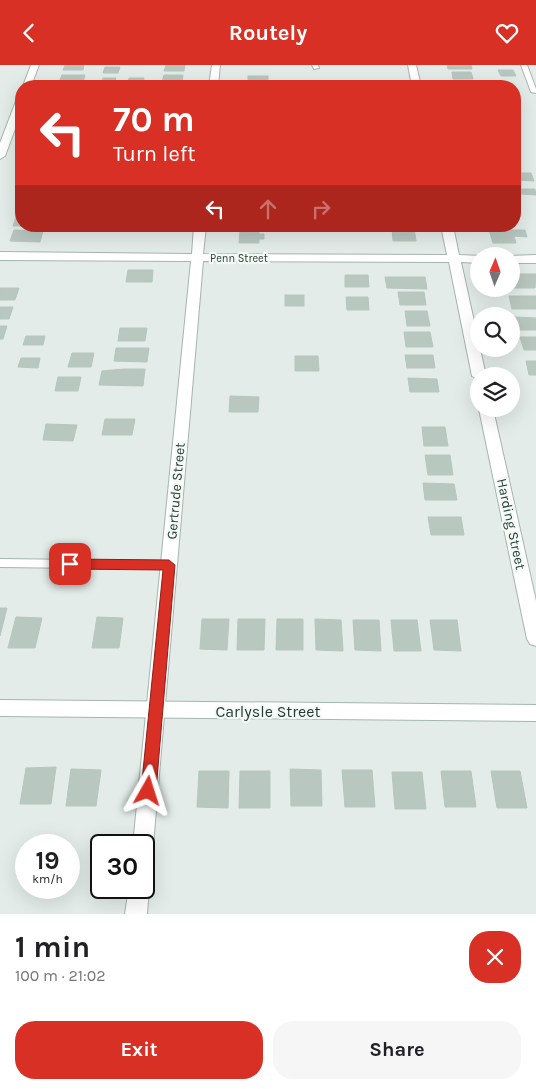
<!DOCTYPE html>
<meta charset="utf-8">
<style>
:root{--surface:#fff;--page:#f6f6f6;--text:#202124;--muted:#757577;--accent:#d93025}
body{margin:0;font-family:Karla,sans-serif;background:var(--page);color:var(--text);height:100vh;display:flex;flex-direction:column;font-size:19px;white-space:nowrap}
*{box-sizing:border-box;margin:0}
p{font-size:16px;color:var(--muted)}
.icon{flex:none;width:28px;height:28px;fill:none;stroke:currentColor;stroke-width:2;stroke-linecap:round;stroke-linejoin:round}
.map{position:relative;height:849px;overflow:hidden}
.panel{display:flex;flex-direction:column;background:var(--surface);flex:1}
.panel>*{flex:none}
.top-card{position:absolute;left:15px;top:15px;width:506px;height:152px;border-radius:20px;box-shadow:0 5px 20px #0002;background:#d93025;color:#fff;overflow:hidden}
.needle{width:32px;rotate:2deg}
.controls{position:absolute;left:470px;top:182px;display:grid;gap:10px}
.controls a{display:grid;place-items:center;width:50px;height:50px;border-radius:50%;background:var(--surface);box-shadow:0 5px 20px #0002;font-size:25px}
.speed{position:absolute;left:15px;top:769px;display:flex;gap:10px;font-size:25px;font-weight:700;text-align:center}
.speed>*{display:grid;place-content:center;width:65px;height:65px;border-radius:50%;background:var(--surface);box-shadow:0 5px 20px #0002;line-height:1}
.speed small{font-size:12px;font-weight:400}
.speed .limit{border:2px solid #111;border-radius:8px;background:#fff;color:#111}
.pin{position:absolute;display:grid;place-items:center;width:42px;height:42px;color:#fff;margin:-21px;border-radius:10px;box-shadow:0 2px 8px #0006}
.me{position:absolute;width:55px;margin:-28px;rotate:6deg;stroke-linejoin:round;filter:drop-shadow(0 0 4px #0008)}
.turn{display:flex;align-items:center;gap:18px;height:105px;padding:0 15px;font-size:22px}
.turn .icon{width:65px;height:65px;stroke-width:2.5}
.turn b{display:block;font-size:35px;line-height:42px}
.lanes{display:flex;align-items:center;height:48px;padding:0 15px;background:#0003;justify-content:center;gap:25px;direction:ltr}
.lanes .off{opacity:.35}
.round{display:grid;place-items:center;flex:none;width:52px;height:52px;border-radius:20px;background:var(--page)}
.summary{display:flex;align-items:center;justify-content:space-between;height:85px;padding:0 15px}
h1{font-size:30px;font-weight:700;line-height:38px}
.button{display:flex;gap:10px;margin-top:auto;padding:10px 15px}
.button a{flex:1;height:58px;border-radius:20px;background:var(--accent);color:#fff;font-size:20px;font-weight:700;line-height:58px;text-align:center}
.button a+a{background:var(--page);color:var(--text)}
header{display:flex;justify-content:space-between;align-items:center;height:65px;padding:0 15px;background:var(--accent);color:#fff;font-size:22px;font-weight:700}
.map>svg:first-child{display:block}
.building{fill:#b9c7c1;stroke:#b6c6bf}
.lines{fill:none;stroke-linecap:round;stroke-linejoin:round}
.lane-casing{stroke:#a6b4af;stroke-width:2}
.street-casing{stroke:#a6b4af;stroke-width:2}
.secondary-casing{stroke:#a2b8af;stroke-width:2}
.lane{fill:#fff;fill-rule:evenodd}
.street{fill:#fff;fill-rule:evenodd}
.secondary{fill:#fff;fill-rule:evenodd}
.route{fill:#d93025;stroke:#8d1f18}
.labels{text-anchor:middle;dominant-baseline:central;stroke-width:4.5;stroke-linejoin:round;paint-order:stroke}
.far-street-label{font-size:11px;fill:#243d35;stroke:#f4f9f6}
.street-label{font-size:14px;fill:#243d35;stroke:#f4f9f6}
.near-street-label{font-size:16px;fill:#243d35;stroke:#f4f9f6}
</style>
<header><svg class="icon" aria-label="back" viewBox="0 0 24 24"><path d="M15 5l-7 7 7 7"/></svg>Routely<svg class="icon" aria-label="heart" viewBox="0 0 24 24"><path d="M12 20l-8-8c-3-5 5-10 8-4 3-6 11-1 8 4z"/></svg></header>
<div class="map">
<svg width="536" height="849" viewBox="0 0 536 849">
<rect width="100%" height="100%" fill="#e3ece8"/>
<!-- building -->
<g class="building">
<path d="M 65,0 L 84,0 L 83,5 L 63,5 Z"/>
<path d="M 166,0 L 185,0 L 184,6 L 164,6 Z"/>
<path d="M 447,0 L 471,0 L 472,4 L 448,4 Z"/>
<path d="M 105,2 L 120,2 L 118,8 L 103,8 Z"/>
<path d="M 498,5 L 513,5 L 516,11 L 501,11 Z"/>
<path d="M 452,7 L 471,7 L 473,14 L 453,14 Z"/>
<path d="M 62,10 L 85,10 L 83,17 L 59,17 Z"/>
<path d="M 164,10 L 183,10 L 182,17 L 162,17 Z"/>
<rect x="248" y="11" width="20" height="7"/>
<path d="M 103,13 L 116,13 L 114,19 L 101,19 Z"/>
<path d="M 129,13 L 144,13 L 143,20 L 128,20 Z"/>
<path d="M 362,17 L 382,17 L 383,21 L 362,21 Z"/>
<path d="M 452,18 L 472,18 L 473,21 L 453,21 Z"/>
<path d="M 515,108 L 531,108 L 534,116 L 516,115 Z"/>
<path d="M 520,124 L 535,124 L 536,130 L 521,129 Z"/>
<path d="M 17,149 L 21,149 L 21,161 L 13,161 Z"/>
<path d="M 392,163 L 414,163 L 416,176 L 393,176 Z"/>
<path d="M 14,165 L 43,166 L 40,177 L 10,176 Z"/>
<path d="M 489,165 L 525,165 L 527,172 L 514,171 L 516,178 L 493,178 Z"/>
<path d="M 240,166 L 259,166 L 259,169 L 264,169 L 264,174 L 259,174 L 259,178 L 239,178 Z"/>
<path d="M 128,205 L 153,205 L 152,217 L 126,217 Z"/>
<path d="M 511,209 L 536,209 L 535,223 L 511,223 Z"/>
<path d="M 345,210 L 368,210 L 369,222 L 345,222 Z"/>
<path d="M 385,212 L 425,212 L 427,224 L 387,223 Z"/>
<path d="M 0,223 L 19,223 L 15,235 L 0,235 Z"/>
<path d="M 398,227 L 424,227 L 426,240 L 400,240 Z"/>
<rect x="285" y="230" width="19" height="11"/>
<path d="M 509,231 L 536,231 L 536,244 L 512,244 Z"/>
<path d="M 346,232 L 368,232 L 369,245 L 347,245 Z"/>
<path d="M 0,242 L 13,242 L 9,254 L 0,254 Z"/>
<path d="M 405,246 L 427,246 L 430,261 L 407,261 Z"/>
<path d="M 514,252 L 536,253 L 536,265 L 517,265 Z"/>
<path d="M 0,261 L 7,261 L 3,274 L 0,274 Z"/>
<path d="M 120,263 L 147,263 L 145,276 L 118,276 Z"/>
<path d="M 404,267 L 430,267 L 433,282 L 406,282 Z"/>
<path d="M 26,271 L 45,271 L 43,280 L 23,280 Z"/>
<path d="M 520,272 L 536,272 L 536,285 L 524,285 Z"/>
<path d="M 116,283 L 149,283 L 147,297 L 114,296 Z"/>
<path d="M 72,288 L 94,288 L 91,302 L 68,302 Z"/>
<path d="M 405,290 L 433,290 L 435,303 L 407,303 Z"/>
<path d="M 295,291 L 318,291 L 319,306 L 295,306 Z"/>
<path d="M 21,293 L 40,293 L 38,303 L 18,302 Z"/>
<path d="M 526,296 L 536,296 L 536,310 L 529,310 Z"/>
<path d="M 124,304 L 145,304 L 143,321 L 99,320 L 102,306 Z"/>
<path d="M 58,312 L 81,312 L 78,326 L 55,326 Z"/>
<path d="M 408,313 L 437,314 L 439,327 L 410,327 Z"/>
<path d="M 230,331 L 259,332 L 258,347 L 229,347 Z"/>
<path d="M 105,354 L 135,354 L 132,370 L 102,370 Z"/>
<path d="M 46,359 L 77,360 L 73,376 L 43,375 Z"/>
<path d="M 422,362 L 445,362 L 448,381 L 424,381 Z"/>
<path d="M 425,390 L 450,390 L 453,410 L 428,410 Z"/>
<path d="M 423,418 L 454,419 L 457,435 L 425,435 Z"/>
<path d="M 428,452 L 461,452 L 464,470 L 431,470 Z"/>
<path d="M 0,543 L 7,543 L 0,571 Z"/>
<path d="M 16,552 L 42,553 L 35,583 L 8,583 Z"/>
<path d="M 97,552 L 123,553 L 119,583 L 92,583 Z"/>
<path d="M 202,554 L 229,554 L 227,585 L 200,584 Z"/>
<path d="M 238,554 L 265,554 L 264,585 L 237,585 Z"/>
<path d="M 277,554 L 303,554 L 303,585 L 276,585 Z"/>
<path d="M 315,554 L 341,555 L 343,586 L 316,585 Z"/>
<path d="M 353,555 L 379,555 L 381,586 L 355,585 Z"/>
<path d="M 391,555 L 417,555 L 421,586 L 394,586 Z"/>
<path d="M 430,555 L 457,555 L 461,586 L 434,585 Z"/>
<path d="M 56,702 L 51,739 L 20,739 L 26,703 Z"/>
<path d="M 71,704 L 101,705 L 96,741 L 66,741 Z"/>
<path d="M 290,704 L 321,705 L 322,741 L 291,741 Z"/>
<path d="M 342,705 L 372,705 L 375,742 L 345,742 Z"/>
<path d="M 199,706 L 229,706 L 228,743 L 197,742 Z"/>
<path d="M 240,706 L 270,706 L 270,743 L 239,743 Z"/>
<path d="M 441,706 L 471,706 L 476,742 L 445,742 Z"/>
<path d="M 491,706 L 520,706 L 527,743 L 497,743 Z"/>
<path d="M 392,707 L 422,707 L 426,744 L 395,744 Z"/>
</g>
<g class="lines">
<defs>
<g id="lane">
<path d="M 312,0 L 318,0 L 319,3 L 314,4 Z"/>
<path d="M 521,0 L 527,0 L 536,24 L 536,28 L 531,27 Z"/>
<path d="M 0,494 L 169,496 L 173,497 L 174,500 L 173,503 L 169,504 L 0,502 Z"/>
</g>
<g id="street">
<path d="M 31,0 L 39,0 L 31,21 L 23,21 Z"/>
<path d="M 212,0 L 220,0 L 218,21 L 209,21 Z"/>
<path d="M 408,0 L 416,0 L 421,21 L 412,21 Z"/>
<path d="M 21,33 L 21,48 L 5,91 L 0,94 L 0,78 L 16,36 Z"/>
<path d="M 194,161 L 206,161 L 203,189 L 447,190 L 441,161 L 453,161 L 459,190 L 482,191 L 479,191 L 479,198 L 461,197 L 486,311 L 479,311 L 479,315 L 472,311 L 449,197 L 203,196 L 153,780 L 150,787 L 144,790 L 144,780 L 133,780 L 191,196 L 0,195 L 0,187 L 192,189 Z"/>
<path d="M 536,190 L 536,198 L 511,198 L 511,191 L 508,191 Z"/>
<path d="M 479,344 L 493,344 L 536,536 L 536,581 L 530,579 L 527,574 Z"/>
<path d="M 144,814 L 149,822 L 147,849 L 125,849 L 129,822 L 144,822 Z"/>
</g>
<path id="secondary" d="M 0,635 L 536,640 L 536,656 L 0,651 Z"/>
</defs>
<!-- lane casing -->
<use href="#lane" class="lane-casing"/>
<!-- street casing -->
<use href="#street" class="street-casing"/>
<!-- secondary casing -->
<use href="#secondary" class="secondary-casing"/>
<!-- lane -->
<use href="#lane" class="lane"/>
<!-- street -->
<use href="#street" class="street"/>
<!-- secondary -->
<use href="#secondary" class="secondary"/>
</g>
<!-- route -->
<path class="route" d="M 70,494 L 169,495 L 175,500 L 156,726 L 153,731 L 148,733 L 143,731 L 141,726 L 163,505 L 70,504 L 64,499 Z"/>
<g class="labels">
<!-- far-street labels -->
<g class="far-street-label">
<text x="239" y="193">Penn Street</text>
</g>
<!-- street labels -->
<g class="street-label">
<text transform="translate(176 426) rotate(-85)">Gertrude Street</text>
<text transform="translate(511 459) rotate(78)">Harding Street</text>
</g>
<!-- near-street labels -->
<g class="near-street-label">
<text x="268" y="646">Carlysle Street</text>
</g>
</g>
</svg>
<div class="controls">
<a><svg class="needle" viewBox="-14 -14 28 28"><path d="M0-13l5 13h-10z" fill="#e53935"/><path d="M0 13l5-13h-10z" fill="#757577"/></svg></a>
<a><svg class="icon" aria-label="search" viewBox="0 0 24 24"><circle cx="10" cy="10" r="6"/><path d="M15 15l6 6"/></svg></a>
<a><svg class="icon" aria-label="layers" viewBox="0 0 24 24"><path d="M12 4l9 5-9 5-9-5zM3 14l9 5 9-5"/></svg></a>
</div>
<div class="speed"><div>19<small>km/h</small></div><div class="limit">30</div></div>
<div class="pin" style="left:70px;top:499px;background:#d93025"><svg class="icon" aria-label="arrive" viewBox="0 0 24 24"><path d="M6 21V4h12l-3 4 3 4H6"/></svg></div>
<svg class="me" style="left:148px;top:726px" viewBox="-20 -20 40 40"><path d="M0-17L14 15 0 8-14 15z" fill="#d93025" stroke="#fff" stroke-width="4"/></svg>
<div class="top-card">
<div class="turn"><svg class="icon" aria-label="left" viewBox="0 0 24 24"><path d="M17 20v-9H6M10 6l-5 5 5 5"/></svg><div><b>70 m</b>Turn left</div></div>
<div class="lanes"><svg class="icon" aria-label="left" viewBox="0 0 24 24"><path d="M17 20v-9H6M10 6l-5 5 5 5"/></svg><svg class="icon off" aria-label="ahead" viewBox="0 0 24 24"><path d="M12 20V5M6 11l6-6 6 6"/></svg><svg class="icon off" aria-label="right" viewBox="0 0 24 24"><path d="M7 20v-9h11M14 6l5 5-5 5"/></svg></div>
</div>
</div>
<section class="panel">
<div class="summary"><div><h1>1 min</h1><p>100 m · 21:02</p></div><a class="round" style="background:#d93025;color:#fff"><svg class="icon" aria-label="close" viewBox="0 0 24 24"><path d="M6 6l12 12M18 6L6 18"/></svg></a></div>
<div class="button"><a>Exit</a><a>Share</a></div>
</section>
